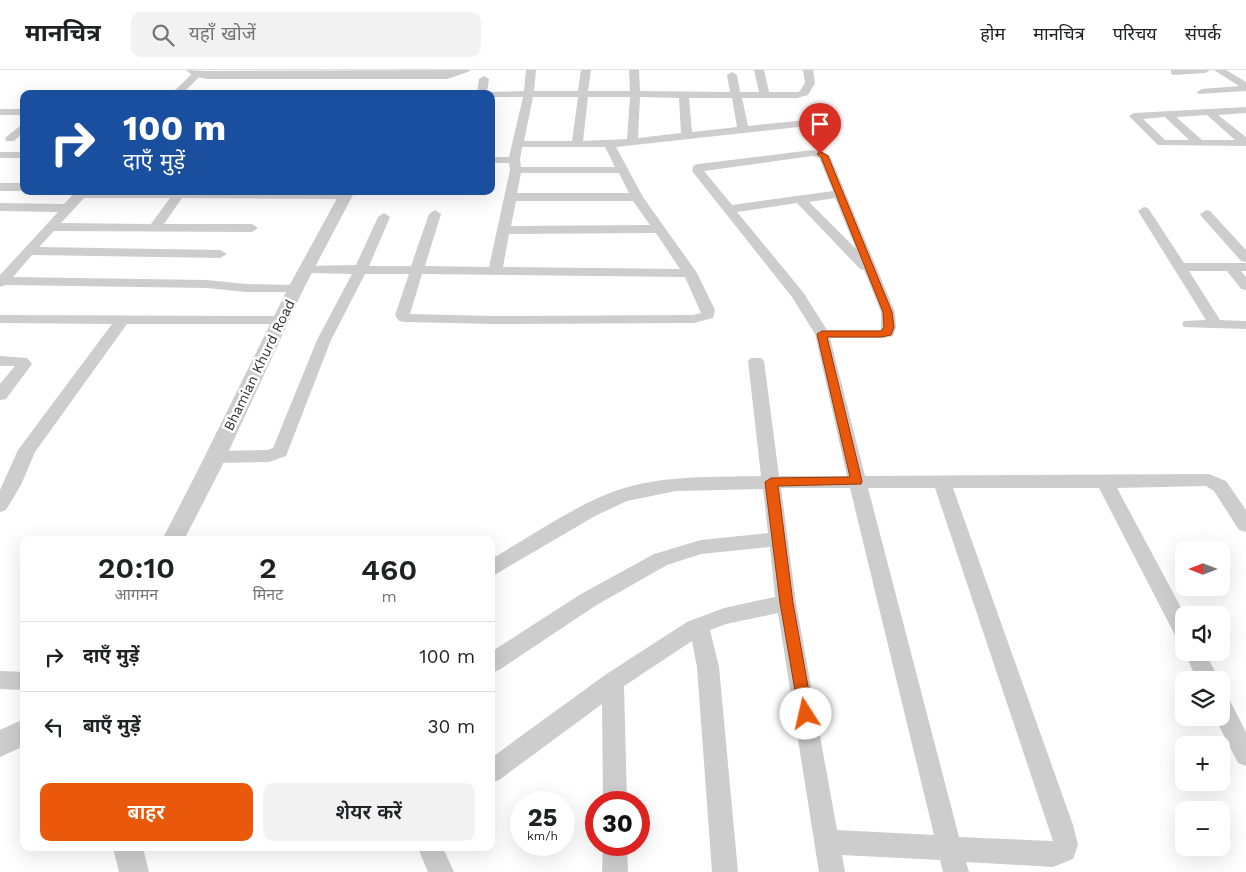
<!DOCTYPE html>
<html lang="hi">
<meta charset="utf-8">
<style>
:root{--surface:#fff;--page:#f2f2f2;--text:#202124;--muted:#757577;--line:#e0e0e0;--accent:#ea580c}
body{margin:0;font-family:"Work Sans","Noto Sans Devanagari",sans-serif;background:var(--page);color:var(--text);height:100vh;display:flex;flex-direction:column;font-size:19px;white-space:nowrap}
*{box-sizing:border-box;margin:0}
p{font-size:16px;color:var(--muted)}
.icon{flex:none;width:28px;height:28px;fill:none;stroke:currentColor;stroke-width:2;stroke-linecap:round;stroke-linejoin:round}
.map{position:relative;flex:1;overflow:hidden}
.panel{position:absolute;left:20px;top:466px;width:475px;height:315px;display:flex;flex-direction:column;background:var(--surface);border-radius:10px;box-shadow:0 5px 20px #0002}
.panel>*{flex:none}
.guide{position:absolute;left:20px;top:20px;width:475px;height:105px;border-radius:10px;box-shadow:0 5px 20px #0002;background:#1a4fa0;color:#fff;overflow:hidden}
.needle{width:32px;rotate:270deg}
.controls{position:absolute;left:1175px;top:471px;display:grid;gap:10px}
.controls a{display:grid;place-items:center;width:55px;height:55px;border-radius:10px;background:var(--surface);box-shadow:0 5px 20px #0002;font-size:25px}
.speed{position:absolute;left:510px;top:721px;display:flex;gap:10px;font-size:25px;font-weight:700;text-align:center}
.speed>*{display:grid;place-content:center;width:65px;height:65px;border-radius:50%;background:var(--surface);box-shadow:0 5px 20px #0002;line-height:1}
.speed small{font-size:12px;font-weight:400}
.speed .limit{border:8px solid #d22;background:#fff;color:#111}
.pin{position:absolute;display:grid;place-items:center;width:42px;height:42px;color:#fff;margin:-51px -21px;border-radius:50% 50% 50% 0;rotate:-45deg;box-shadow:0 0 5px #0007}
.pin .icon{rotate:45deg}
.me{position:absolute;width:55px;margin:-28px;rotate:350deg;stroke-linejoin:round;filter:drop-shadow(0 0 4px #0008)}
.turn{display:flex;align-items:center;gap:18px;height:105px;padding:0 20px;font-size:22px}
.turn .icon{width:65px;height:65px;stroke-width:2.5}
.turn b{display:block;font-size:35px;line-height:42px}
.eta{display:flex;justify-content:space-evenly;align-items:center;height:85px;text-align:center}
.eta b{font-size:30px;font-weight:600;line-height:35px}
.action{display:flex;gap:10px;margin-top:auto;padding:10px 20px}
.action a{flex:1;height:58px;border-radius:10px;background:var(--accent);color:#fff;font-size:20px;font-weight:600;line-height:58px;text-align:center}
.action a+a{background:var(--page);color:var(--text)}
ul{padding:0;list-style:none}
li{display:flex;align-items:center;gap:15px;height:70px;padding:0 20px;border-top:1px solid var(--line)}
li div{flex:1}
li b{display:block;font-size:19px}
li em{font-style:normal}
header{display:flex;align-items:center;gap:30px;box-sizing:border-box;height:70px;padding:0 25px;background:var(--surface);border-bottom:1px solid var(--line)}
header strong{font-size:24px}
nav{display:flex;gap:28px;margin-inline-start:auto;font-size:18px}
.search{width:350px;height:45px;background:var(--page);display:flex;align-items:center;gap:12px;box-sizing:border-box;padding:0 18px;border-radius:10px;color:var(--muted);font-size:19px}
.map>svg:first-child{display:block}
.lines{fill:none;stroke-linecap:round;stroke-linejoin:round}
.minor{fill:#cdcdcd;fill-rule:evenodd}
.tertiary{fill:#cdcdcd;fill-rule:evenodd}
.route{fill:#ea580c;stroke:#983908}
.labels{text-anchor:middle;dominant-baseline:central;stroke-width:5;stroke-linejoin:round;paint-order:stroke}
.street-label{font-size:14px;fill:#303030;stroke:#fff}
</style>
<header>
<strong>मानचित्र</strong>
<div class="search"><svg class="icon" aria-label="search" viewBox="0 0 24 24"><circle cx="10" cy="10" r="6"/><path d="M15 15l6 6"/></svg>यहाँ खोजें</div>
<nav><a>होम</a><a>मानचित्र</a><a>परिचय</a><a>संपर्क</a></nav>
</header>
<div class="map">
<svg width="1246" height="802" viewBox="0 0 1246 802">
<rect width="100%" height="100%" fill="#fff"/>
<g class="lines">
<!-- minor -->
<g class="minor">
<path d="M 526,0 L 536,0 L 534,21 L 578,21 L 581,0 L 591,0 L 588,21 L 630,21 L 629,0 L 639,0 L 640,21 L 730,22 L 727,5 L 732,2 L 737,5 L 740,22 L 759,22 L 754,0 L 764,0 L 769,22 L 797,22 L 800,21 L 805,13 L 803,0 L 813,0 L 815,13 L 808,25 L 797,28 L 742,28 L 748,56 L 836,47 L 841,50 L 836,53 L 616,77 L 643,127 L 697,203 L 715,240 L 713,248 L 694,253 L 494,254 L 404,252 L 399,251 L 395,245 L 409,204 L 365,204 L 331,270 L 286,386 L 269,392 L 215,393 L 209,391 L 206,387 L 209,383 L 215,381 L 268,380 L 273,378 L 317,270 L 352,204 L 308,203 L 301,199 L 303,196 L 356,195 L 378,147 L 384,143 L 390,147 L 369,196 L 411,196 L 429,144 L 435,140 L 441,144 L 425,196 L 489,197 L 510,100 L 509,93 L 491,93 L 491,87 L 509,87 L 523,27 L 491,27 L 491,24 L 477,24 L 479,9 L 484,6 L 489,9 L 487,22 L 524,21 ZM 533,27 L 578,27 L 572,71 L 524,71 ZM 588,27 L 630,27 L 627,69 L 583,71 ZM 640,27 L 679,28 L 681,63 L 638,68 ZM 689,28 L 732,28 L 737,57 L 692,62 ZM 522,77 L 605,77 L 615,97 L 521,97 L 520,90 ZM 521,103 L 619,103 L 629,123 L 517,123 ZM 516,131 L 633,131 L 650,155 L 511,156 ZM 656,163 L 680,199 L 503,197 L 509,164 ZM 422,204 L 685,207 L 701,243 L 693,245 L 494,246 L 410,244 Z"/>
<path d="M 1171,0 L 1210,0 L 1205,3 L 1174,5 L 1171,4 Z"/>
<path d="M 1214,0 L 1226,0 L 1246,12 L 1246,21 L 1198,24 L 1197,22 L 1202,19 L 1239,16 Z"/>
<path d="M 197,1 L 202,4 L 182,24 L 171,24 L 194,2 Z"/>
<path d="M 1246,37 L 1246,43 L 1218,45 L 1246,67 L 1246,76 L 1158,75 L 1129,46 L 1134,43 ZM 1207,45 L 1235,70 L 1202,70 L 1176,47 ZM 1165,47 L 1189,70 L 1165,70 L 1143,49 Z"/>
<rect x="0" y="39" width="24" height="6"/>
<path d="M 24,53 L 24,62 L 14,71 L 6,71 L 5,69 L 6,67 Z"/>
<path d="M 812,80 L 828,84 L 830,86 L 895,242 L 896,257 L 893,266 L 884,268 L 830,268 L 865,406 L 1209,404 L 1226,411 L 1246,440 L 1246,462 L 1239,460 L 1214,421 L 1206,416 L 1117,418 L 1185,545 L 1184,572 L 1177,569 L 1099,418 L 953,418 L 1073,755 L 1078,775 L 1073,789 L 1053,797 L 966,792 L 969,802 L 943,802 L 940,790 L 842,785 L 845,802 L 819,802 L 778,543 L 726,554 L 710,560 L 719,597 L 738,802 L 712,802 L 697,597 L 692,571 L 624,616 L 627,732 L 603,732 L 602,634 L 499,710 L 491,713 L 491,688 L 605,605 L 687,552 L 724,538 L 775,527 L 770,477 L 701,484 L 667,495 L 595,536 L 499,600 L 491,603 L 491,582 L 581,524 L 654,484 L 701,470 L 768,463 L 763,419 L 676,421 L 627,431 L 595,446 L 491,507 L 491,489 C 532,466 573,436 618,420 C 661,405 716,407 761,406 L 748,291 L 751,288 L 761,288 L 764,291 L 779,406 L 847,406 L 815,264 L 792,227 L 692,101 L 694,95 L 698,94 ZM 812,86 L 819,88 L 833,121 L 732,135 L 704,101 ZM 835,128 L 856,179 L 809,132 ZM 797,133 L 860,199 L 864,200 L 881,242 L 881,260 L 827,260 L 803,222 L 737,142 ZM 781,418 L 850,418 L 934,765 L 837,760 L 796,533 ZM 868,418 L 935,418 L 1053,771 L 959,767 Z"/>
<rect x="0" y="82" width="24" height="6"/>
<rect x="0" y="113" width="24" height="8"/>
<path d="M 76,121 L 453,121 L 447,125 L 352,125 L 350,128 L 346,129 L 182,128 L 164,154 L 252,154 L 258,158 L 252,162 L 54,161 L 39,177 L 220,180 L 227,184 L 220,188 L 32,185 L 13,207 L 207,210 L 246,214 L 301,215 L 303,218 L 301,221 L 296,222 L 246,222 L 207,218 L 6,215 L 0,217 L 0,205 L 58,142 L 0,141 L 0,133 L 64,134 ZM 84,128 L 170,128 L 151,154 L 61,153 Z"/>
<path d="M 1144,137 L 1148,138 L 1184,193 L 1246,193 L 1246,201 L 1241,201 L 1246,207 L 1246,220 L 1241,219 L 1227,201 L 1189,201 L 1220,250 L 1246,251 L 1246,259 L 1184,257 L 1182,254 L 1184,251 L 1206,250 L 1138,141 Z"/>
<path d="M 1206,140 L 1210,141 L 1246,180 L 1246,192 L 1241,191 L 1202,147 L 1200,144 Z"/>
<path d="M 0,245 L 281,246 L 286,247 L 288,250 L 286,253 L 281,254 L 127,254 L 35,382 L 21,415 L 6,440 L 0,442 L 0,420 L 18,380 L 112,254 L 0,253 Z"/>
<path d="M 0,286 L 27,288 L 32,294 L 6,329 L 0,330 L 0,314 L 15,296 L 0,296 Z"/>
<path d="M 1184,581 L 1205,582 L 1219,610 L 1197,610 Z"/>
<path d="M 0,601 L 24,602 L 24,620 L 0,619 Z"/>
<path d="M 1221,626 L 1229,629 L 1246,662 L 1246,696 L 1238,693 L 1215,648 L 1221,648 Z"/>
<path d="M 603,775 L 627,775 L 628,802 L 602,802 Z"/>
<path d="M 418,778 L 443,778 L 454,802 L 428,802 Z"/>
</g>
<!-- tertiary -->
<g class="tertiary">
<path d="M 186,0 L 207,1 L 470,0 L 468,2 L 447,9 L 207,9 L 193,6 Z"/>
<path d="M 341,121 L 355,121 L 304,218 L 221,398 L 184,470 L 162,470 L 199,398 L 288,218 Z"/>
<path d="M 24,649 L 24,676 L 0,687 L 0,660 Z"/>
<path d="M 113,778 L 143,778 L 149,802 L 119,802 Z"/>
</g>
</g>
<!-- route -->
<path class="route" d="M 820,81 L 828,86 L 892,242 L 894,257 L 891,265 L 881,267 L 827,267 L 862,411 L 861,414 L 778,416 L 793,533 L 813,644 L 811,648 L 806,650 L 801,648 L 799,644 L 780,533 L 765,412 L 771,408 L 850,407 L 817,264 L 822,261 L 881,261 L 884,257 L 883,242 L 821,87 L 817,84 Z"/>
<g class="labels">
<!-- street labels -->
<g class="street-label">
<text transform="translate(259 295) rotate(-64)">Bhamian Khurd Road</text>
</g>
</g>
</svg>
<div class="controls">
<a><svg class="needle" viewBox="-14 -14 28 28"><path d="M0-13l5 13h-10z" fill="#e53935"/><path d="M0 13l5-13h-10z" fill="#757577"/></svg></a>
<a><svg class="icon" aria-label="sound" viewBox="0 0 24 24"><path d="M4 9h4l5-4v14l-5-4H4zM17 9q2 3 0 6"/></svg></a>
<a><svg class="icon" aria-label="layers" viewBox="0 0 24 24"><path d="M12 4l9 5-9 5-9-5zM3 14l9 5 9-5"/></svg></a>
<a>+</a>
<a>−</a>
</div>
<div class="speed"><div>25<small>km/h</small></div><div class="limit">30</div></div>
<div class="pin" style="left:820px;top:84px;background:#d93025"><svg class="icon" aria-label="arrive" viewBox="0 0 24 24"><path d="M6 21V4h12l-3 4 3 4H6"/></svg></div>
<svg class="me" style="left:806px;top:644px" viewBox="-20 -20 40 40"><circle r="19" fill="#fff"/><path d="M0-13L10 11 0 6-10 11z" fill="#ea580c"/></svg>
<div class="guide">
<div class="turn"><svg class="icon" aria-label="right" viewBox="0 0 24 24"><path d="M7 20v-9h11M14 6l5 5-5 5"/></svg><div><b>100 m</b>दाएँ मुड़ें</div></div>
</div>
<section class="panel">
<div class="eta">
<div><b>20:10</b><p>आगमन</p></div>
<div><b>2</b><p>मिनट</p></div>
<div><b>460</b><p>m</p></div>
</div>
<ul>
<li><svg class="icon" aria-label="right" viewBox="0 0 24 24"><path d="M7 20v-9h11M14 6l5 5-5 5"/></svg><div><b>दाएँ मुड़ें</b></div><em>100 m</em></li>
<li><svg class="icon" aria-label="left" viewBox="0 0 24 24"><path d="M17 20v-9H6M10 6l-5 5 5 5"/></svg><div><b>बाएँ मुड़ें</b></div><em>30 m</em></li>
</ul>
<div class="action"><a>बाहर</a><a>शेयर करें</a></div>
</section>
</div>
